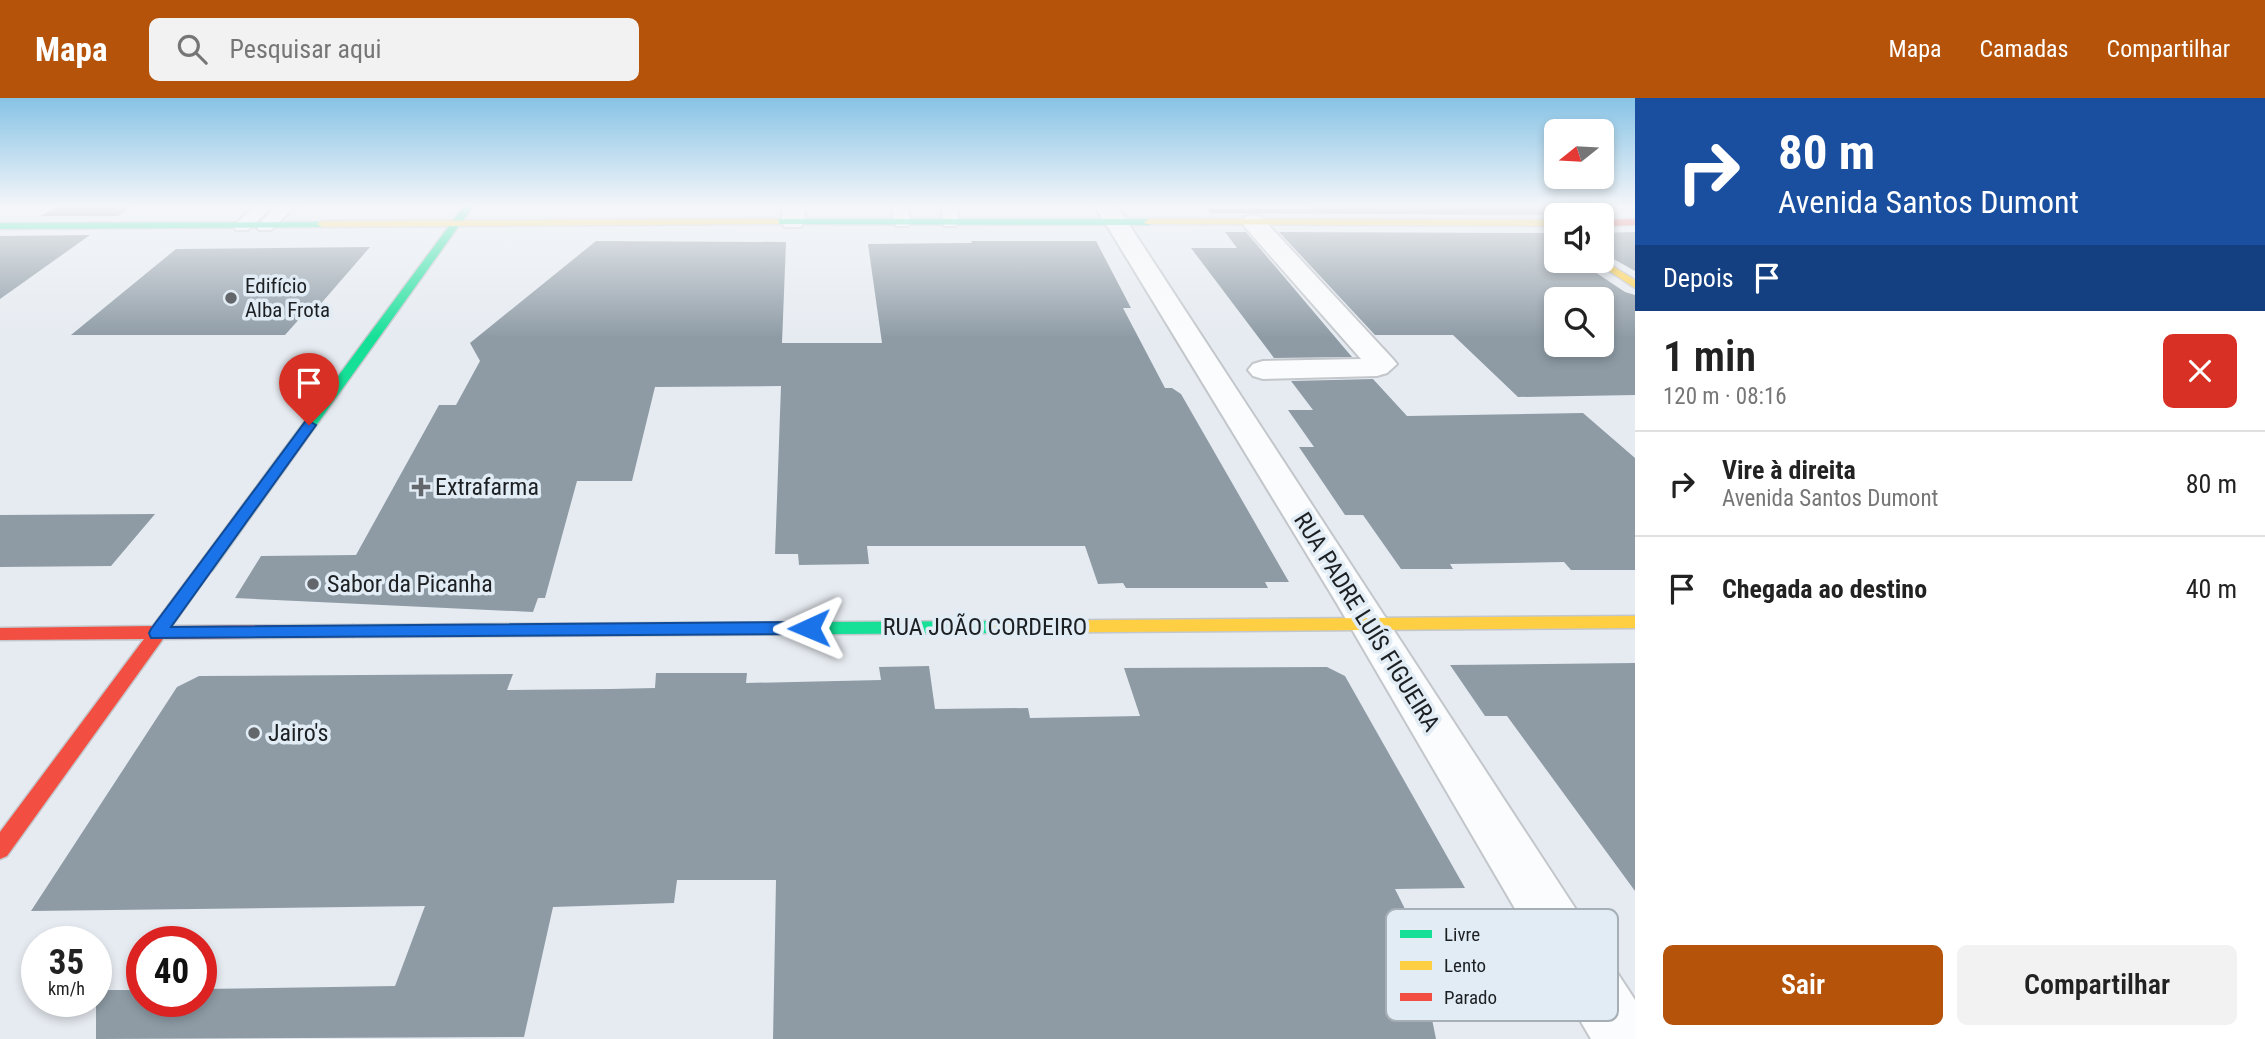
<!DOCTYPE html>
<html lang="pt">
<meta charset="utf-8">
<style>
:root{--surface:#fff;--page:#f2f2f2;--text:#222;--muted:#767676;--line:#e0e0e0;--accent:#b45309}
body{margin:0;font-family:"Roboto Condensed",sans-serif;background:var(--page);color:var(--text);height:100vh;display:flex;flex-direction:column;font-size:26px;white-space:nowrap}
*{box-sizing:border-box;margin:0}
p{font-size:23px;color:var(--muted)}
.icon{flex:none;width:38px;height:38px;fill:none;stroke:currentColor;stroke-width:2;stroke-linecap:round;stroke-linejoin:round}
.map{position:relative;flex:1;overflow:hidden}
.panel{display:flex;flex-direction:column;background:var(--surface);width:630px}
.panel>*{flex:none}
.top-card{background:#1a4fa0;color:#fff;overflow:hidden}
.needle{width:46px;rotate:252deg}
.buttons{position:absolute;left:1544px;top:21px;display:grid;gap:14px}
.buttons a{display:grid;place-items:center;width:70px;height:70px;border-radius:10px;background:var(--surface);box-shadow:0 4px 10px #0003;font-size:35px}
.speed{position:absolute;left:21px;top:828px;display:flex;gap:14px;font-size:35px;font-weight:700;text-align:center}
.speed>*{display:grid;place-content:center;width:91px;height:91px;border-radius:50%;background:var(--surface);box-shadow:0 4px 10px #0003;line-height:1}
.speed small{font-size:18px;font-weight:400}
.speed .limit{border:10px solid #d22;background:#fff;color:#111}
.pin{position:absolute;display:grid;place-items:center;width:60px;height:60px;color:#fff;margin:-72px -30px;border-radius:50% 50% 50% 0;rotate:-45deg;box-shadow:0 0 7px #0007}
.pin .icon{rotate:45deg}
.me{position:absolute;width:77px;margin:-38px;rotate:269deg;stroke-linejoin:round;filter:drop-shadow(0 0 5px #0008)}
.turn{display:flex;align-items:center;gap:24px;height:147px;padding:0 28px;font-size:32px}
.turn .icon{width:91px;height:91px;stroke-width:2.5}
.turn b{display:block;font-size:49px;line-height:60px}
.then{display:flex;align-items:center;height:66px;padding:0 28px;background:#0003;gap:14px;font-size:26px}
.round{display:grid;place-items:center;flex:none;width:74px;height:74px;border-radius:10px;background:var(--page)}
.headline{display:flex;align-items:center;justify-content:space-between;height:119px;padding:0 28px}
h1{font-size:42px;font-weight:600;line-height:52px}
.primary-button{display:flex;gap:14px;margin-top:auto;padding:14px 28px}
.primary-button a{flex:1;height:80px;border-radius:10px;background:var(--accent);color:#fff;font-size:28px;font-weight:600;line-height:80px;text-align:center}
.primary-button a+a{background:var(--page);color:var(--text)}
ul{padding:0;list-style:none}
li{display:flex;align-items:center;gap:21px;height:105px;padding:0 28px;border-top:2px solid var(--line)}
li div{flex:1}
li b{display:block;font-size:26px}
li em{font-style:normal}
header{display:flex;align-items:center;gap:42px;box-sizing:border-box;height:98px;padding:0 35px;background:var(--accent);color:#fff}
header strong{font-size:33px}
nav{display:flex;gap:38px;margin-inline-start:auto;font-size:24px}
.search{width:490px;height:63px;background:var(--page);display:flex;align-items:center;gap:18px;box-sizing:border-box;padding:0 24px;border-radius:10px;color:var(--muted);font-size:26px}
main{display:flex;flex:1;min-height:0}
.map>svg:first-child{display:block}
.building{fill:#8e9ba5;fill-rule:evenodd}
.lines{fill:none;stroke-linecap:round;stroke-linejoin:round}
.lane-casing{stroke:#c3c7cb;stroke-width:4}
.street-casing{stroke:#c3c7cb;stroke-width:4}
.fast-casing{stroke:#c3c7cb;stroke-width:3}
.slow-casing{stroke:#c3c7cb;stroke-width:3}
.jam-casing{stroke:#c3c7cb;stroke-width:3}
.lane{fill:#fbfcfd;fill-rule:evenodd}
.street{fill:#fbfcfd;fill-rule:evenodd}
.fast{fill:#16e098;fill-rule:evenodd}
.slow{fill:#ffcf43;fill-rule:evenodd}
.jam{fill:#f24e42;fill-rule:evenodd}
.route{fill:#1a73e8;stroke:#114b97;stroke-width:2}
.poi-dot{fill:#63676b;stroke:#e1ecf5;stroke-width:2.5}
.labels{text-anchor:middle;dominant-baseline:central;stroke-width:7;stroke-linejoin:round;paint-order:stroke}
.far-poi-label{font-size:21px;fill:#1d2023;stroke:#e1ecf5;text-anchor:start}
.poi-label{font-size:24px;fill:#1d2023;stroke:#e1ecf5;text-anchor:start}
.street-label{font-size:24px;fill:#1d2023;stroke:#e1ecf5}
.key{fill:#e1ecf5;stroke:#a6afb6;stroke-width:2}
.key-label{font-size:19px;fill:#1d2023}
</style>
<header>
<strong>Mapa</strong>
<div class="search"><svg class="icon" aria-label="search" viewBox="0 0 24 24"><circle cx="10" cy="10" r="6"/><path d="M15 15l6 6"/></svg>Pesquisar aqui</div>
<nav><a>Mapa</a><a>Camadas</a><a>Compartilhar</a></nav>
</header>
<main>
<div class="map">
<svg width="1635" height="941" viewBox="0 0 1635 941">
<rect width="100%" height="100%" fill="#e6ebf1"/>
<!-- building -->
<g class="building">
<path d="M 60,108 L 131,108 L 118,118 L 40,118 Z"/>
<path d="M 1307,108 L 1568,108 L 1568,117 L 1210,115 L 1207,111 L 1310,111 Z"/>
<path d="M 1225,134 L 1246,134 L 1352,259 L 1274,260 L 1191,150 L 1237,150 Z"/>
<path d="M 1279,134 L 1556,135 L 1556,163 L 1584,163 L 1589,170 L 1625,194 L 1635,197 L 1635,297 L 1518,299 L 1453,237 L 1375,237 ZM 1556,201 L 1601,201 L 1601,247 L 1556,247 Z"/>
<path d="M 1635,134 L 1635,173 L 1601,154 L 1601,135 Z"/>
<path d="M 90,137 L 0,201 L 0,138 Z"/>
<path d="M 596,143 L 786,144 L 782,245 L 882,245 L 868,146 L 972,145 L 971,143 L 1096,143 L 1131,210 L 1123,210 L 1165,290 L 1172,290 L 1181,296 L 1289,484 L 1265,484 L 1268,490 L 1126,490 L 1123,485 L 1098,486 L 1085,448 L 867,448 L 869,466 L 799,467 L 798,456 L 775,456 L 781,288 L 655,289 L 632,383 L 577,383 L 545,500 L 538,500 L 533,514 L 235,500 L 261,458 L 356,457 L 439,307 L 456,307 L 480,263 L 470,245 Z"/>
<path d="M 370,149 L 318,209 L 310,209 L 285,237 L 71,237 L 176,151 Z"/>
<path d="M 1373,281 L 1407,318 L 1583,315 L 1635,360 L 1635,472 L 1571,472 L 1564,464 L 1450,466 L 1453,471 L 1401,471 L 1363,417 L 1345,417 L 1299,349 L 1314,349 L 1288,312 L 1313,312 L 1291,283 Z"/>
<path d="M 155,416 L 111,468 L 0,469 L 0,417 Z"/>
<path d="M 1635,565 L 1635,793 L 1507,618 L 1485,618 L 1450,567 Z"/>
<path d="M 929,568 L 935,611 L 1028,610 L 1030,620 L 1140,618 L 1124,570 L 1327,569 L 1345,578 L 1465,790 L 1395,791 L 1413,827 L 1436,941 L 773,941 L 776,782 L 677,782 L 674,805 L 553,809 L 524,939 L 96,941 L 96,892 L 142,892 L 142,903 L 201,903 L 201,891 L 395,888 L 425,808 L 31,813 L 177,589 L 199,578 L 513,576 L 507,592 L 610,591 L 655,590 L 656,575 L 747,575 L 746,585 L 881,582 L 879,569 Z"/>
</g>
<g class="lines">
<defs>
<g id="lane">
<path d="M 254,108 L 272,108 L 248,132 L 236,132 L 234,128 Z"/>
<path d="M 277,108 L 295,108 L 271,132 L 259,132 L 257,128 Z"/>
<path d="M 892,108 L 908,108 L 910,125 L 908,128 L 896,128 Z"/>
<path d="M 941,108 L 957,108 L 958,125 L 956,128 L 944,128 Z"/>
</g>
<g id="street">
<path d="M 783,108 L 805,108 L 804,124 L 801,129 L 785,129 L 782,124 Z"/>
<path d="M 1095,108 L 1117,108 L 1635,902 L 1635,941 L 1591,941 L 1336,504 Z"/>
<path d="M 1253,117 L 1261,119 L 1392,260 L 1397,266 L 1387,275 L 1377,278 L 1263,281 L 1253,278 L 1248,272 L 1253,266 L 1263,263 L 1361,261 L 1245,129 L 1242,124 L 1245,119 Z"/>
</g>
<g id="fast">
<path d="M 464,108 L 473,108 L 212,473 L 200,473 L 198,469 L 200,465 Z"/>
<path d="M 776,121 L 1149,121 L 1154,124 L 1149,127 L 773,126 L 771,124 Z"/>
<path d="M 325,124 L 327,126 L 322,129 L 0,131 L 0,125 Z"/>
<path d="M 994,523 L 1000,525 L 1002,529 L 1000,533 L 994,535 L 353,539 L 347,537 L 345,533 L 347,529 L 353,527 Z"/>
</g>
<g id="slow">
<path d="M 776,121 L 779,122 L 779,126 L 322,129 L 317,126 L 322,123 Z"/>
<path d="M 1149,121 L 1556,122 L 1556,128 L 1146,126 L 1144,124 Z"/>
<path d="M 1601,161 L 1635,182 L 1635,190 L 1594,163 L 1601,163 Z"/>
<path d="M 1635,518 L 1635,530 L 994,535 L 988,533 L 986,529 L 988,525 L 994,523 Z"/>
</g>
<g id="jam">
<path d="M 1635,121 L 1635,127 L 1601,128 L 1601,122 Z"/>
<path d="M 206,464 L 214,469 L 172,528 L 353,527 L 359,529 L 361,533 L 359,537 L 353,539 L 163,541 L 7,758 L 0,761 L 0,734 L 144,541 L 0,542 L 0,530 L 153,528 L 200,465 Z"/>
</g>
</defs>
<!-- lane casing -->
<use href="#lane" class="lane-casing"/>
<!-- street casing -->
<use href="#street" class="street-casing"/>
<!-- fast casing -->
<use href="#fast" class="fast-casing"/>
<!-- slow casing -->
<use href="#slow" class="slow-casing"/>
<!-- jam casing -->
<use href="#jam" class="jam-casing"/>
<!-- lane -->
<use href="#lane" class="lane"/>
<!-- street -->
<use href="#street" class="street"/>
<!-- fast -->
<use href="#fast" class="fast"/>
<!-- slow -->
<use href="#slow" class="slow"/>
<!-- jam -->
<use href="#jam" class="jam"/>
</g>
<!-- sky -->
<linearGradient id="sky" x2="0" y2="1"><stop stop-color="#87c3e5"/><stop offset="0.45" stop-color="#f4f6f9"/><stop offset="1" stop-color="#f4f6f9" stop-opacity="0"/></linearGradient>
<rect width="1635" height="240" fill="url(#sky)"/>
<!-- route -->
<path class="route" d="M 309,323 L 316,327 L 171,529 L 809,524 L 818,530 L 809,536 L 151,540 L 149,535 L 151,531 L 305,324 Z"/>
<!-- markers -->
<g class="poi-dot">
<circle cx="231" cy="200" r="7"/>
<path d="M417.5 378.5h7v7h7v7h-7v7h-7v-7h-7v-7h7z"/>
<circle cx="313" cy="486" r="7"/>
<circle cx="254" cy="635" r="7"/>
</g>
<g class="labels">
<!-- far-poi labels -->
<g class="far-poi-label">
<text x="245" y="188">Edifício<tspan x="245" dy="24">Alba Frota</tspan></text>
</g>
<!-- poi labels -->
<g class="poi-label">
<text x="435" y="389">Extrafarma</text>
<text x="327" y="486">Sabor da Picanha</text>
<text x="268" y="635">Jairo's</text>
</g>
<!-- street labels -->
<g class="street-label">
<text transform="translate(1367 524) rotate(58)">RUA PADRE LUÍS FIGUEIRA</text>
<text x="985" y="529">RUA JOÃO CORDEIRO</text>
</g>
</g>
<!-- legend -->
<rect x="1386" y="811" width="232" height="112" rx="10" class="key"/>
<rect x="1400" y="832" width="32" height="8" fill="#16e098"/>
<rect x="1400" y="863" width="32" height="9" fill="#ffcf43"/>
<rect x="1400" y="895" width="32" height="8" fill="#f24e42"/>
<g class="key-label">
<text x="1444" y="843">Livre</text>
<text x="1444" y="874">Lento</text>
<text x="1444" y="906">Parado</text>
</g>
</svg>
<div class="buttons">
<a><svg class="needle" viewBox="-14 -14 28 28"><path d="M0-13l5 13h-10z" fill="#e53935"/><path d="M0 13l5-13h-10z" fill="#767676"/></svg></a>
<a><svg class="icon" aria-label="sound" viewBox="0 0 24 24"><path d="M4 9h4l5-4v14l-5-4H4zM17 9q2 3 0 6"/></svg></a>
<a><svg class="icon" aria-label="search" viewBox="0 0 24 24"><circle cx="10" cy="10" r="6"/><path d="M15 15l6 6"/></svg></a>
</div>
<div class="speed"><div>35<small>km/h</small></div><div class="limit">40</div></div>
<div class="pin" style="left:309px;top:327px;background:#d93025"><svg class="icon" aria-label="arrive" viewBox="0 0 24 24"><path d="M6 21V4h12l-3 4 3 4H6"/></svg></div>
<svg class="me" style="left:809px;top:530px" viewBox="-20 -20 40 40"><path d="M0-17L14 15 0 8-14 15z" fill="#1a73e8" stroke="#fff" stroke-width="4"/></svg>
</div>
<section class="panel">
<div class="top-card">
<div class="turn"><svg class="icon" aria-label="right" viewBox="0 0 24 24"><path d="M7 20v-9h11M14 6l5 5-5 5"/></svg><div><b>80 m</b>Avenida Santos Dumont</div></div>
<div class="then">Depois<svg class="icon" aria-label="arrive" viewBox="0 0 24 24"><path d="M6 21V4h12l-3 4 3 4H6"/></svg></div>
</div>
<div class="headline"><div><h1>1 min</h1><p>120 m · 08:16</p></div><a class="round" style="background:#d93025;color:#fff"><svg class="icon" aria-label="close" viewBox="0 0 24 24"><path d="M6 6l12 12M18 6L6 18"/></svg></a></div>
<ul>
<li><svg class="icon" aria-label="right" viewBox="0 0 24 24"><path d="M7 20v-9h11M14 6l5 5-5 5"/></svg><div><b>Vire à direita</b><p>Avenida Santos Dumont</p></div><em>80 m</em></li>
<li><svg class="icon" aria-label="arrive" viewBox="0 0 24 24"><path d="M6 21V4h12l-3 4 3 4H6"/></svg><div><b>Chegada ao destino</b></div><em>40 m</em></li>
</ul>
<div class="primary-button"><a>Sair</a><a>Compartilhar</a></div>
</section>
</main>
